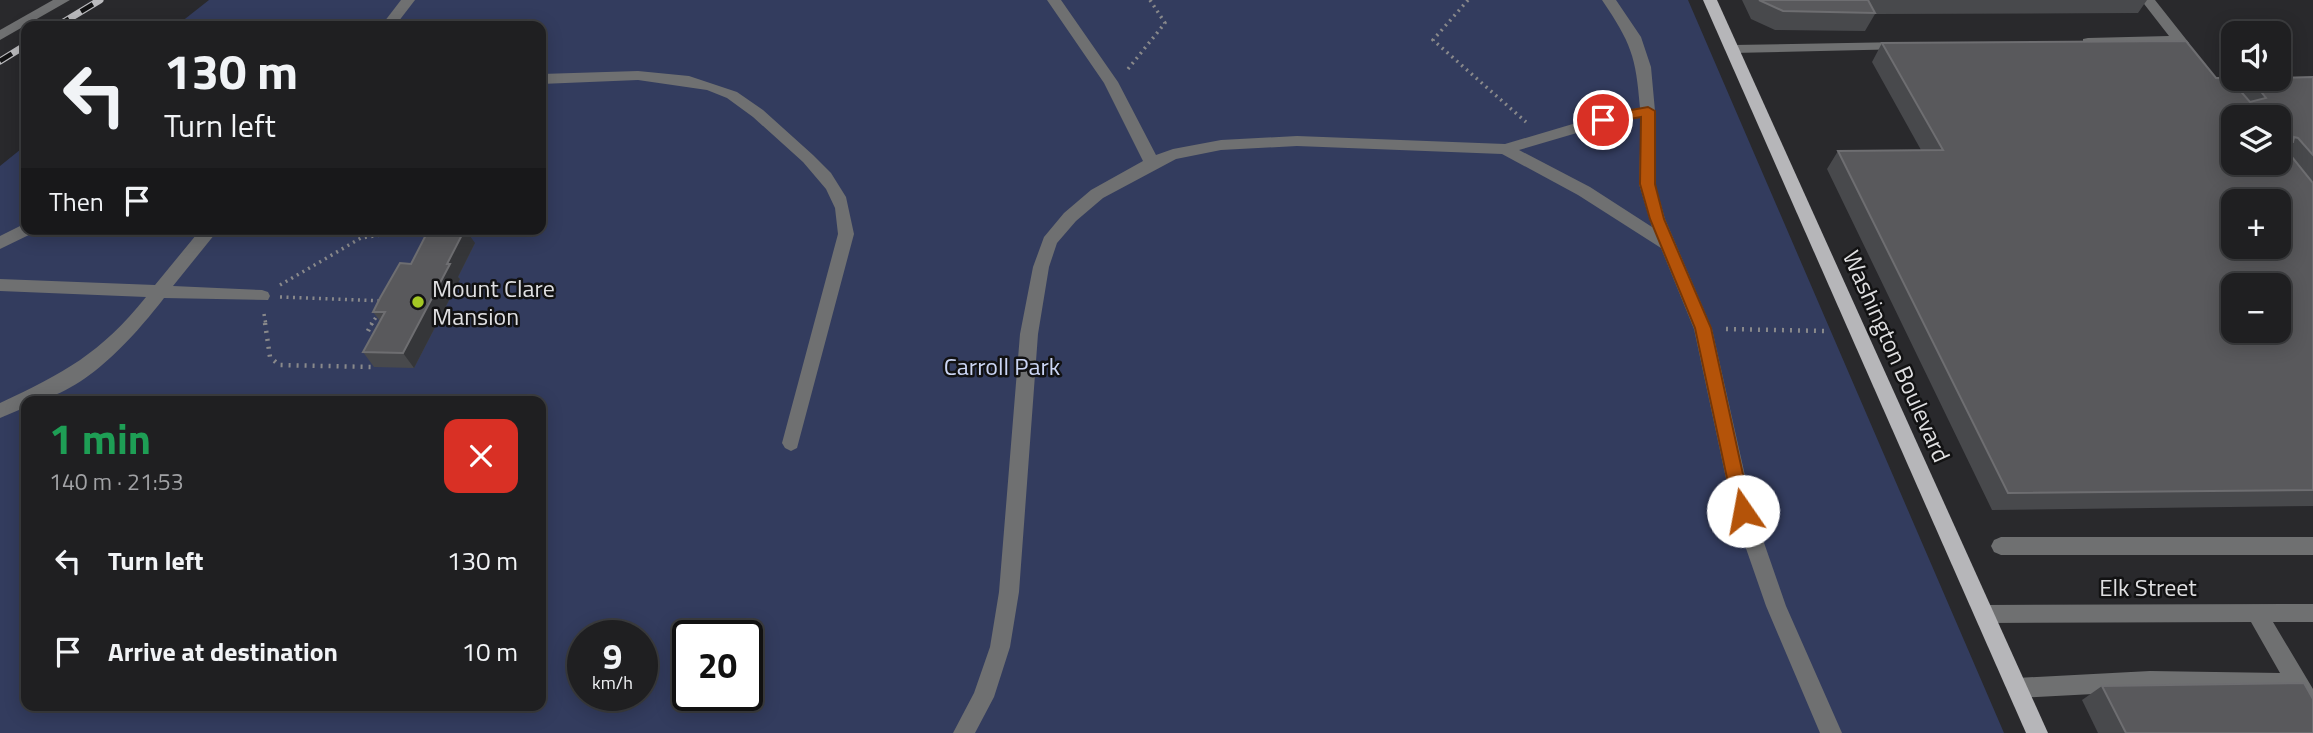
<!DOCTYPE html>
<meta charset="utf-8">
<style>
:root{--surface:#1f1f21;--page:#27272a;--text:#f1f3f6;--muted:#a1a2a5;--line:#3c3d3f}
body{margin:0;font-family:"Titillium Web",sans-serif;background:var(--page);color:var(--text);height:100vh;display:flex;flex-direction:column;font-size:26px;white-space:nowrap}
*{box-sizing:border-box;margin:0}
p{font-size:23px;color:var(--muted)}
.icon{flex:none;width:38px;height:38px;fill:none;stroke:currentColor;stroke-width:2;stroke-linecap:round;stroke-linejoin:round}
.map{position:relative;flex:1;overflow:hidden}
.side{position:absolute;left:21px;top:396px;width:525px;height:315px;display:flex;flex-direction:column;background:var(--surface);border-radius:14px;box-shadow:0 4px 18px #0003,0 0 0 2px var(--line)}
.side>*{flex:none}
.banner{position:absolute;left:21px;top:21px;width:525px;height:214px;border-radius:14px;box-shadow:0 4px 18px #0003,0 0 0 2px var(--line);background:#1f1f21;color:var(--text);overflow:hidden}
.fabs{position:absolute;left:2221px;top:21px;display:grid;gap:14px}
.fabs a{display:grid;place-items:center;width:70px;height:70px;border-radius:14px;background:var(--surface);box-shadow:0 4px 18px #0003,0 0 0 2px var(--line);font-size:35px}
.speed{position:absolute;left:567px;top:620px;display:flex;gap:14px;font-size:35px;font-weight:700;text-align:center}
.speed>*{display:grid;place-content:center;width:91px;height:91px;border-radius:50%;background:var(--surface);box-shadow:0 4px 18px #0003,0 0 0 2px var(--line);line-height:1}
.speed small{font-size:18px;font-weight:400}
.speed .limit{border:4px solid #111;border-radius:10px;background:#fff;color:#111}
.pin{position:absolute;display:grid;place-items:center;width:60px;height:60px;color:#fff;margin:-30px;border:4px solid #fff;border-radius:50%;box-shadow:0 2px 7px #0007}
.me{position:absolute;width:77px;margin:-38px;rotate:348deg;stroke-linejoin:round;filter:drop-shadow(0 0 5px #0008)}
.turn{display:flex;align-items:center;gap:24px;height:147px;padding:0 28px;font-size:32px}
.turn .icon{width:91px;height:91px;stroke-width:2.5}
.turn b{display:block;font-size:49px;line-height:60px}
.then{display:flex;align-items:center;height:66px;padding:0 28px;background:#0003;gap:14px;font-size:26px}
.round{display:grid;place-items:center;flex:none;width:74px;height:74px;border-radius:14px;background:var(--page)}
.headline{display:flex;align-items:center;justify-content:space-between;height:119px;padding:0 28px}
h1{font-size:42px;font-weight:700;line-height:52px;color:#1e9e55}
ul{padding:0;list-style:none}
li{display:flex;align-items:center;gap:21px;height:91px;padding:0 28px}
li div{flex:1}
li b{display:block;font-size:26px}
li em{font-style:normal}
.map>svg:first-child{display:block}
.green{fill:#333c5e;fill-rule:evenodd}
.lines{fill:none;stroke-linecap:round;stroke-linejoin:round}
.path-far1{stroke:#89898b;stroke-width:3.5;stroke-dasharray:2 4.5;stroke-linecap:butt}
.path{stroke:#89898b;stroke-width:4.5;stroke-dasharray:2 6;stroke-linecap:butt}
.minor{fill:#6f7071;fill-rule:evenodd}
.major{fill:#b6b6b9;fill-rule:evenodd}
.rail-casing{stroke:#bababd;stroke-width:7}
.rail{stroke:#121213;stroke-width:4.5;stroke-dasharray:14;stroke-linecap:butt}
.wall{fill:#48494c}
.shaded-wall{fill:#353639}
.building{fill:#59595c;stroke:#6e6e71;stroke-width:2;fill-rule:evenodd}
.route{fill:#b45309;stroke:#753606;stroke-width:2}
.poi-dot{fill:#a4c824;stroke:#121213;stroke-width:2.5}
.labels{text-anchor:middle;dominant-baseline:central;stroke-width:5;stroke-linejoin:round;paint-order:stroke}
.poi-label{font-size:24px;fill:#dfdfe1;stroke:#121213;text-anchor:start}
.street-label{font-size:24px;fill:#dfdfe1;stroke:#121213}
.park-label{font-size:24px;fill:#cbd5f4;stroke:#121213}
</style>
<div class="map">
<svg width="2313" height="733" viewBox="0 0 2313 733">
<rect width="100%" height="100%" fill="#29292c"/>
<!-- green -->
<path class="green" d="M 209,0 L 1688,0 L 2004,733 L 0,733 L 0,166 L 26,145 L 26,229 L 541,229 L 541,26 L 176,26 ZM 26,401 L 541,401 L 541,705 L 26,705 ZM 583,635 L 642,635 L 642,695 L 583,695 ZM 688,635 L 747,635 L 747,695 L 688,695 Z"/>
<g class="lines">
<!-- path-far1 -->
<g class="path-far1">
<path d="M 1468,0 L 1433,40 L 1526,122"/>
<path d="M 1128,69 L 1165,23 L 1150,0"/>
<path d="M 280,285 L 361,238 L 387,234 L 430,235"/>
<path d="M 280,297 L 383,301"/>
<path d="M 264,314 L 266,325"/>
<path d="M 371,325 L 378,314"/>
</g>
<!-- path -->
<g class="path">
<path d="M 265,323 L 270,357 L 279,365 L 372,367"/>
<path d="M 1726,329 L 1826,331"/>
<path d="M 368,331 L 372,323"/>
</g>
<!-- minor -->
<g class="minor">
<path d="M 53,0 L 70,0 L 0,40 L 0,30 Z"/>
<path d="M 401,0 L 415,0 L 395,26 L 381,26 Z"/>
<path d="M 1047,0 L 1061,0 L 1118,82 L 1156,155 L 1173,149 L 1221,140 L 1297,136 L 1505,144 L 1603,115 L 1640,108 C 1636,56 1631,43 1602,0 L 1616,0 L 1641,37 L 1651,67 L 1655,111 L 1655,184 L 1665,219 L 1712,329 L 1753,511 L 1786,606 L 1842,733 L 1820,733 L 1766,606 L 1733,511 L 1694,329 L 1661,248 L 1578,195 L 1502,154 L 1297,146 L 1221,150 L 1176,159 L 1103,198 L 1076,221 L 1057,243 L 1049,267 L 1038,334 L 1019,592 L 1010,647 L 994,697 L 975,733 L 953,733 L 974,693 L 990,647 L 999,592 L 1020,334 L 1033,267 L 1044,237 L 1064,213 L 1091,190 L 1143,161 L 1104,83 ZM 1641,117 L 1639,184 L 1652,227 L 1590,187 L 1519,150 L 1604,125 Z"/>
<path d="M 2141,0 L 2155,0 L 2189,43 L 2189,49 L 2179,49 L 2175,44 L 2083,45 L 2083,39 L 2088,38 L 2169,36 Z"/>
<path d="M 1902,42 L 1907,43 L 1907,49 L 1732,53 L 1725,49 L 1732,45 Z"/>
<path d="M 638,71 L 689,76 L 737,92 L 763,110 L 813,155 L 831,173 L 846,197 L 854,234 L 797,448 L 791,451 L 785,448 L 782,443 L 838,234 L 835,208 L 826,189 L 803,162 L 753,117 L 727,98 L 707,90 L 638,80 L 541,84 L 541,74 Z"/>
<path d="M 26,223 L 26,229 L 35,229 L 33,233 L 0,249 L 0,236 Z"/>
<path d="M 201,229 L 219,229 L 173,286 L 262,290 L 268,292 L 270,296 L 268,300 L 164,298 C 135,336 78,401 26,401 L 26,407 L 0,418 L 0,403 C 64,373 100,354 146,297 L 0,291 L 0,279 L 155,285 Z"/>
<path d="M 2001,537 L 2313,537 L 2313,555 L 2001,555 L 1994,552 L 1991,546 L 1994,540 Z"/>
<path d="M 2313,604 L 2313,622 L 2273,622 L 2313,689 L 2313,718 L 2306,715 L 2292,693 L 2150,691 L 2017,698 L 2010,695 L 2007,688 L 2010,681 L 2017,678 L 2150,671 L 2280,673 L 2251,622 L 1984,623 L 1977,620 L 1974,614 L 1977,608 L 1984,605 Z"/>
</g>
<!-- major -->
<path class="major" d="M 1703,0 L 1717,0 L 2048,733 L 2026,733 Z"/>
<defs>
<g id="rail">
<path d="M 57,26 L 100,0"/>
<path d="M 0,61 L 26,45"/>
</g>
</defs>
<!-- rail casing -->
<use href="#rail" class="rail-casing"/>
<!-- rail -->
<use href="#rail" class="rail"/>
</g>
<!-- wall -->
<g class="wall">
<path d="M 1742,0 L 2147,0 L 2138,13 L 1875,14 L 1865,31 L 1775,30 L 1751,19 Z"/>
<path d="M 1882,43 L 2216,78 L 2240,90 L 2250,79 L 2313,77 L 2313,506 L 1992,510 L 1827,169 L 1838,151 L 1921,150 L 1872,62 Z"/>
<path d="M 475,243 L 458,277 L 460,279 L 414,368 L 374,367 L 363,352 L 380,321 L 373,312 L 411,264 Z"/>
<path d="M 2102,686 L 2313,733 L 2098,733 L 2082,700 Z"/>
</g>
<!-- shaded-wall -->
<path class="shaded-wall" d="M 465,229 L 475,243 L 458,277 L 460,279 L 414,368 L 403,353 Z"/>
<!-- building -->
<g class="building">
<path d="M 1759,0 L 1868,0 L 1875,13 L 1783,11 Z"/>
<path d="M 2186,41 L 2216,78 L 2229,78 L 2250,102 L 2266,98 L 2251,79 L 2313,77 L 2313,155 L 2298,138 L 2294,137 L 2293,142 L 2284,142 L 2283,146 L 2313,183 L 2313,490 L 2008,493 L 1838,151 L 1943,150 L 1882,43 ZM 2233,117 L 2278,117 L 2278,163 L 2233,163 ZM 2233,201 L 2278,201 L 2278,247 L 2233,247 ZM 2233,285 L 2278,285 L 2278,331 L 2233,331 Z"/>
<path d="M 429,229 L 465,229 L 447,264 L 450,264 L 403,353 L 363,352 L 385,312 L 373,312 L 380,298 L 400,263 L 411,264 Z"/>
<path d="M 2304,683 L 2313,699 L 2313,733 L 2126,733 L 2102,686 Z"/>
</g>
<!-- route -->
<path class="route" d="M 1648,107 L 1655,111 L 1655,184 L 1664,219 L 1711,328 L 1751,511 L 1743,518 L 1734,511 L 1695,328 L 1650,219 L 1640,184 L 1641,117 L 1603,124 L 1596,120 L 1603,115 Z"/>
<!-- markers -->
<circle class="poi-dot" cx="418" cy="302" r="7"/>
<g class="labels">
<!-- poi labels -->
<g class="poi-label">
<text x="432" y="288">Mount Clare<tspan x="432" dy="28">Mansion</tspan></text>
</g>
<!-- street labels -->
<g class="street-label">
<text transform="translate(1897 356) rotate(66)">Washington Boulevard</text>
<text x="2148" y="587">Elk Street</text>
</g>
<!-- park labels -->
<g class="park-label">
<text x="1002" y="366">Carroll Park</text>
</g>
</g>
</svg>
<div class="fabs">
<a><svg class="icon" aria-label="sound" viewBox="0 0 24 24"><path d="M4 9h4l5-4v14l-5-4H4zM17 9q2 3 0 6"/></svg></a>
<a><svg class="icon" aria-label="layers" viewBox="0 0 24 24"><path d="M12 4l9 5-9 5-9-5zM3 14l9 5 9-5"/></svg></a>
<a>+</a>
<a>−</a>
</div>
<div class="speed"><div>9<small>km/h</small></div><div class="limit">20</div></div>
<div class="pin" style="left:1603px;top:120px;background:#d93025"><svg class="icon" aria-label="arrive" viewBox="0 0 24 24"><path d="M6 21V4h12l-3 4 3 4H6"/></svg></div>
<svg class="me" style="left:1743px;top:511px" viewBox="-20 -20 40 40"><circle r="19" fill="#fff"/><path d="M0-13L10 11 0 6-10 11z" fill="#b45309"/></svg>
<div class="banner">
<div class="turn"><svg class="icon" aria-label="left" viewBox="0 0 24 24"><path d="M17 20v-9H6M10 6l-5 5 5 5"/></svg><div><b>130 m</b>Turn left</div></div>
<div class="then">Then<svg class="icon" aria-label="arrive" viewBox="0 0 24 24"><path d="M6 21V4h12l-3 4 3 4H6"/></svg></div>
</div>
<section class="side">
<div class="headline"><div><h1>1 min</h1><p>140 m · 21:53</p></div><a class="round" style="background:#d93025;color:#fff"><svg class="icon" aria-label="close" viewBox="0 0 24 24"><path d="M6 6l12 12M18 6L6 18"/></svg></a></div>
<ul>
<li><svg class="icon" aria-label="left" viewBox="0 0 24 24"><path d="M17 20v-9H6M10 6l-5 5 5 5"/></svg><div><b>Turn left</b></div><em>130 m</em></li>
<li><svg class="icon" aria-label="arrive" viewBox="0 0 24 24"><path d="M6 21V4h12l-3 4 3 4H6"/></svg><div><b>Arrive at destination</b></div><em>10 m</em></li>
</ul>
</section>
</div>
